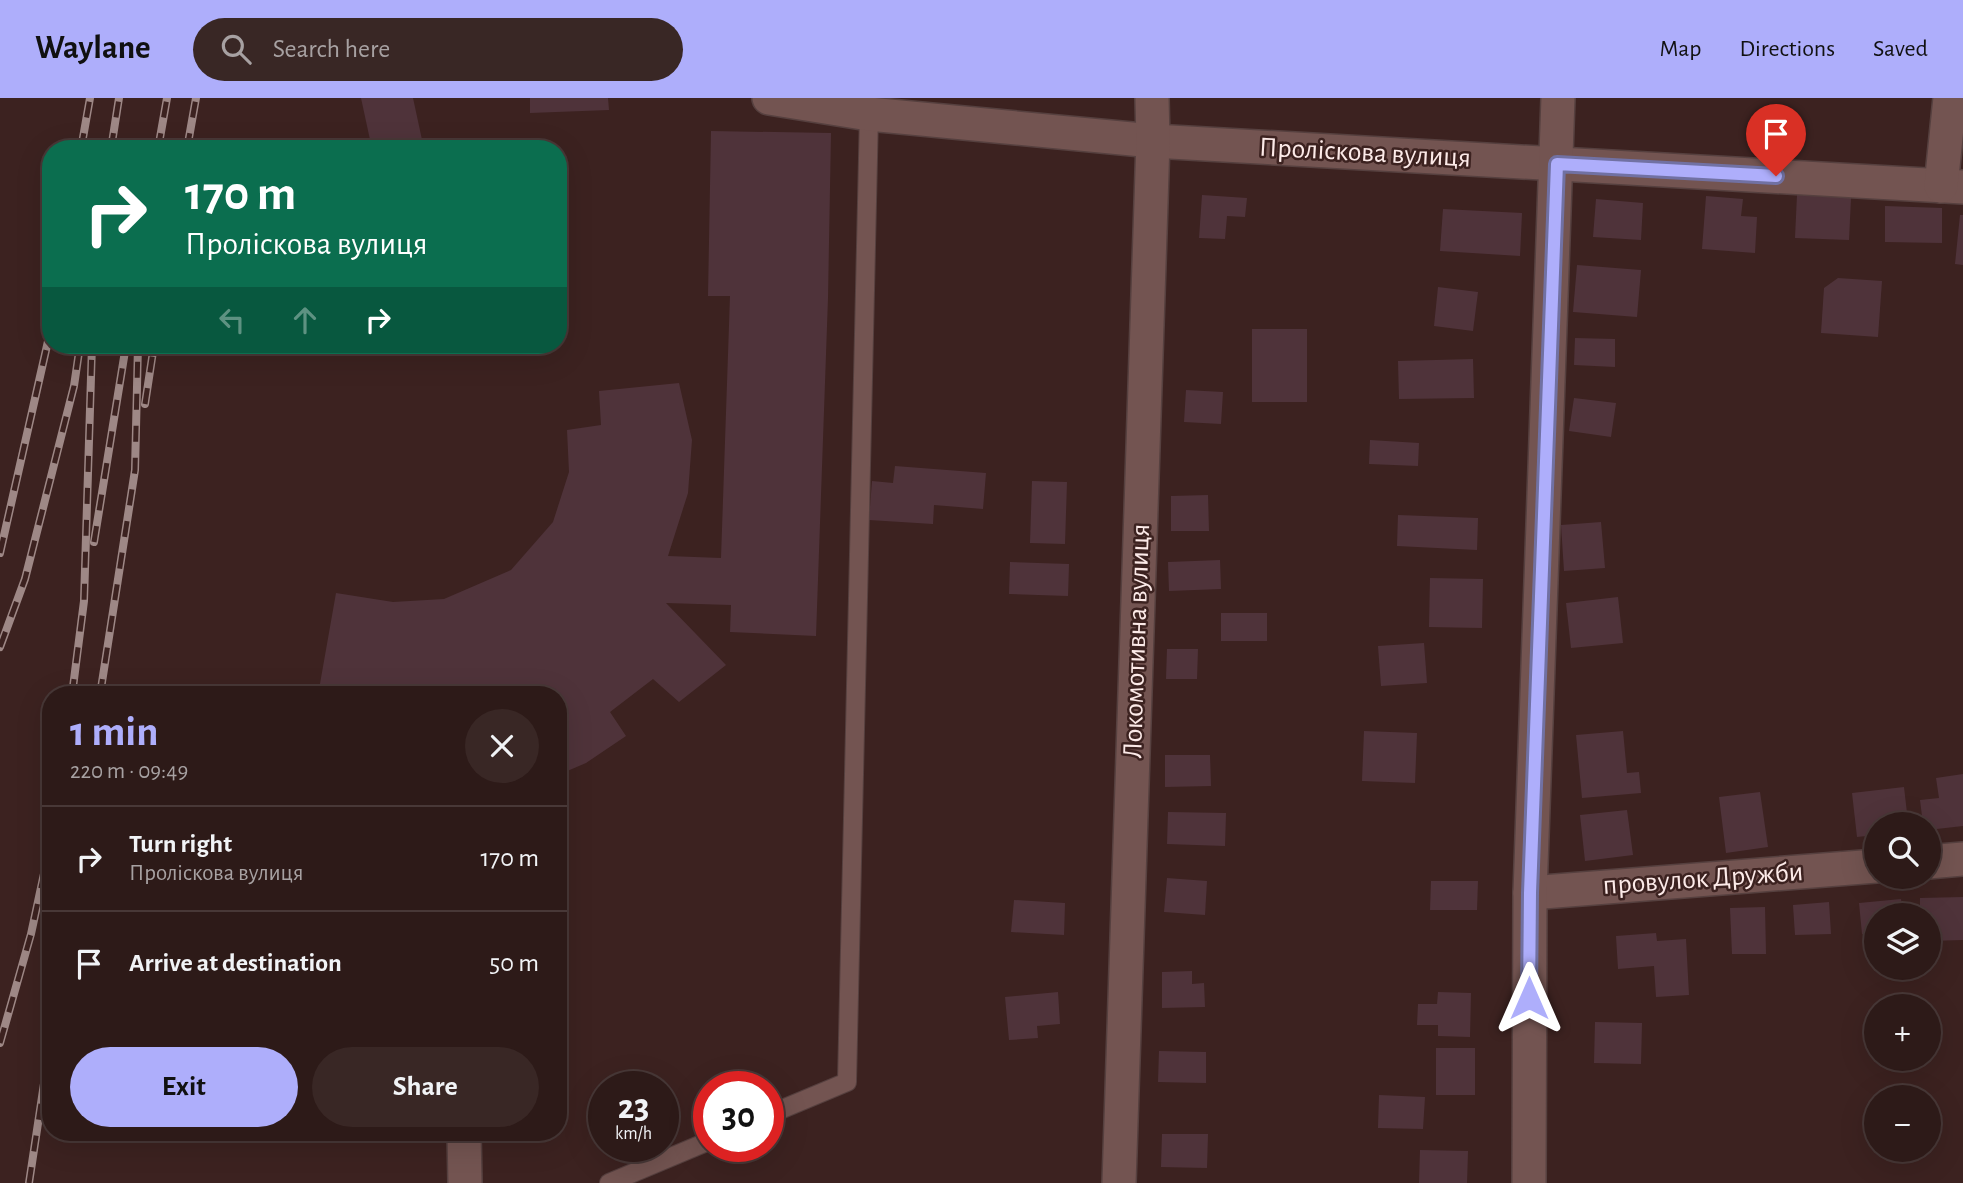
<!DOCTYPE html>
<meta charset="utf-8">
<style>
:root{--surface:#2d1a18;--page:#392725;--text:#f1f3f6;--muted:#a7a1a2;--line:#483837;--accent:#aeaefb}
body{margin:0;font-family:"Alegreya Sans",sans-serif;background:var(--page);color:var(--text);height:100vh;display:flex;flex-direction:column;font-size:26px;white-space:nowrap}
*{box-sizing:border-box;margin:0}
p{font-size:23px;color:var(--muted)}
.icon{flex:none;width:38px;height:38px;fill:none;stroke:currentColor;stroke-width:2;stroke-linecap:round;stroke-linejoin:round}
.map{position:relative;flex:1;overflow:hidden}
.panel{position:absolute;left:42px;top:588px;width:525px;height:455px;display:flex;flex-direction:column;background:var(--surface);border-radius:28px;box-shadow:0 7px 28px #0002,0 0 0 2px var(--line)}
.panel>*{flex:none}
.banner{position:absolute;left:42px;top:42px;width:525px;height:214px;border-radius:28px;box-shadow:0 7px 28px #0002,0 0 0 2px var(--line);background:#0b6e4f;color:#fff;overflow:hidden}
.controls{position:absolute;left:1864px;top:714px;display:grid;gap:14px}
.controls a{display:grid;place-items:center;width:77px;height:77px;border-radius:50%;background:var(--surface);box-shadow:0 7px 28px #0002,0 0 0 2px var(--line);font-size:35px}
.speed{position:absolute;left:588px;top:973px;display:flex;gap:14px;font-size:35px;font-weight:700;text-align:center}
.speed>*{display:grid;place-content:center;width:91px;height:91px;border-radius:50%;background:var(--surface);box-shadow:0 7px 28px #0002,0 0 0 2px var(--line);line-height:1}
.speed small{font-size:18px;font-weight:400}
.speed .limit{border:10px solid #d22;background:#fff;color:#111}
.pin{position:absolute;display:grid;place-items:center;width:60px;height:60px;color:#fff;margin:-72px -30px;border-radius:50% 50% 50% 0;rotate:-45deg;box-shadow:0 0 7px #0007}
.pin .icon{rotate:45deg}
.me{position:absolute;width:77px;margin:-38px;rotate:0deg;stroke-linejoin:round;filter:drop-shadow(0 0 5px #0008)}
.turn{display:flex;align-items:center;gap:24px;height:147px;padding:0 28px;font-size:32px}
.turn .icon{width:91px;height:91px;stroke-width:2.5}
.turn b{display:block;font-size:49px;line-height:60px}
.lanes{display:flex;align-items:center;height:66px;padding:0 28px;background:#0003;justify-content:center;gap:35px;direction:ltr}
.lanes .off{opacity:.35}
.round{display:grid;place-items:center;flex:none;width:74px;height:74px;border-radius:37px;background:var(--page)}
.summary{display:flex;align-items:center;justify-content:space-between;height:119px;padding:0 28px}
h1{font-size:42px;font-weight:600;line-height:52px;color:var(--accent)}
.action{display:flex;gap:14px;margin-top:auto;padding:14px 28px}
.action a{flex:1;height:80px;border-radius:42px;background:var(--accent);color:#111;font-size:28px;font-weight:600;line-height:80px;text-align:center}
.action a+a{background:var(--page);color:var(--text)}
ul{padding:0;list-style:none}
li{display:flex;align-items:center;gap:21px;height:105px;padding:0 28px;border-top:2px solid var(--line)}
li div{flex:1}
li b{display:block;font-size:26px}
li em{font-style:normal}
header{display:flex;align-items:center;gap:42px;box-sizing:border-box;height:98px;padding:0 35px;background:var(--accent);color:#111}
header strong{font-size:33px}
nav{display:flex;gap:38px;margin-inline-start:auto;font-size:24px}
.search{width:490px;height:63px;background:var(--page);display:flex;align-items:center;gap:18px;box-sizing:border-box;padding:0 24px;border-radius:38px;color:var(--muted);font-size:26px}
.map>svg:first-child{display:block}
.building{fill:#4f333a}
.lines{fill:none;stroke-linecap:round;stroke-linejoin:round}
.lane-casing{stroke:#56403f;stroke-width:20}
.street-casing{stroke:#56403f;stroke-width:36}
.lane{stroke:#735451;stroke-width:18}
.street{stroke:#735451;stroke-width:33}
.rail-casing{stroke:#9e8886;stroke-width:8}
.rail{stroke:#3c2220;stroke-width:5;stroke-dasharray:16;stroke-linecap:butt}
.route-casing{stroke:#7171a3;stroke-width:18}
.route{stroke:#aeaefb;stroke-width:12}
.labels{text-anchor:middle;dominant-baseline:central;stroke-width:5;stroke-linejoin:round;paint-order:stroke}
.street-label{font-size:28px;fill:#fceae8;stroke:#3c2220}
</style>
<header>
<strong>Waylane</strong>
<div class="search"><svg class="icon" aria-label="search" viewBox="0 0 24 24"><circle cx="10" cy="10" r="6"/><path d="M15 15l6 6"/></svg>Search here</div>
<nav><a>Map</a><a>Directions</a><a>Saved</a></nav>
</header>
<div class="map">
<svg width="1963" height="1085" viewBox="0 0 1963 1085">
<rect width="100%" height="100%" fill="#3c2220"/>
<!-- building -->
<g class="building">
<path d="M 361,0 L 413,0 L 424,51 L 372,51 Z"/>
<path d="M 530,0 L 608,0 L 609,12 L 530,15 Z"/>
<path d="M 711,33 L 831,35 L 828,200 L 816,538 L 730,534 L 731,507 L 666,505 L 726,567 L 679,604 L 653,581 L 610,614 L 626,638 L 586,665 L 558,677 L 558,597 L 318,597 L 336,495 L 393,504 L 444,501 L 511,472 L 553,424 L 569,374 L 567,332 L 601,327 L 599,293 L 679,285 L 692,342 L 688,395 L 668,458 L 721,460 L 730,198 L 708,198 Z"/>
<path d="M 1202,97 L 1247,100 L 1245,119 L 1227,118 L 1225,141 L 1199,140 Z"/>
<path d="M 1797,97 L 1851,100 L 1849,142 L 1795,140 Z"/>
<path d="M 1706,98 L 1743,101 L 1741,118 L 1757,119 L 1755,155 L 1702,151 Z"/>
<path d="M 1596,101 L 1643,105 L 1641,142 L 1593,139 Z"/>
<path d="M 1885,108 L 1942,110 L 1942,145 L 1885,144 Z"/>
<path d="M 1443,111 L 1522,115 L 1520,158 L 1440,153 Z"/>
<path d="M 1960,117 L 1963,117 L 1963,167 L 1955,166 Z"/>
<path d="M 1577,167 L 1641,172 L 1637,219 L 1573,214 Z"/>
<path d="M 1838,180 L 1882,183 L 1878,239 L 1821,235 L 1824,190 Z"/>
<path d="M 1438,189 L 1478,194 L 1473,233 L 1434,228 Z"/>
<rect x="1252" y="231" width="55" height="73"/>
<path d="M 1575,240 L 1615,241 L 1615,269 L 1574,267 Z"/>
<path d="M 1473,261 L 1474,300 L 1399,301 L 1398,263 Z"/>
<path d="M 1186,292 L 1223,294 L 1221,326 L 1184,324 Z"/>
<path d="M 1574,300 L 1616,305 L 1611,339 L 1569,333 Z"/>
<path d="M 1370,342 L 1419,345 L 1418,368 L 1369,366 Z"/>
<path d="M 895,368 L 986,375 L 983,411 L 934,407 L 933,426 L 869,422 L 872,383 L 893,385 Z"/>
<path d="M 1032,383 L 1067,384 L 1065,446 L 1030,445 Z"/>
<path d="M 1208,397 L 1209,433 L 1171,433 L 1171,398 Z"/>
<path d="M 1398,417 L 1478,420 L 1477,452 L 1397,448 Z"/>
<path d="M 1601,424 L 1605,470 L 1564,473 L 1561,427 Z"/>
<path d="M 1220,462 L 1221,491 L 1169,493 L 1168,464 Z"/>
<path d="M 1010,464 L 1069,466 L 1068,498 L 1009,496 Z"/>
<path d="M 1430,480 L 1483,481 L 1482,530 L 1429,529 Z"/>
<path d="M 1618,499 L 1623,545 L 1571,550 L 1566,505 Z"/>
<rect x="1221" y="515" width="46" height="28"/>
<path d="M 1424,545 L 1427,585 L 1381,588 L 1378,548 Z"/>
<path d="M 1167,551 L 1198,551 L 1197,581 L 1166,581 Z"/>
<path d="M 1364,633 L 1417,635 L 1415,685 L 1362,683 Z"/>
<path d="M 1623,633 L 1627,675 L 1639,674 L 1641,695 L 1582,700 L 1576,637 Z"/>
<path d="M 1165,657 L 1210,657 L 1211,688 L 1165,689 Z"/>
<path d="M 1963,676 L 1963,728 L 1928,732 L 1928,726 L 1923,726 L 1920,702 L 1939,700 L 1936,680 Z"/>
<path d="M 1904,689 L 1907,715 L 1888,717 L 1889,726 L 1876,726 L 1876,737 L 1857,739 L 1852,695 Z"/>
<path d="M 1760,694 L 1768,749 L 1726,755 L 1719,699 Z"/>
<path d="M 1627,712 L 1633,757 L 1585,763 L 1580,717 Z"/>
<path d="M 1168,714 L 1226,715 L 1225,748 L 1167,746 Z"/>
<path d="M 1167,780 L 1207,783 L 1205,817 L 1164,814 Z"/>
<path d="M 1431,783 L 1478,783 L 1477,812 L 1430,812 Z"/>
<path d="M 1963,799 L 1963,842 L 1928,843 L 1928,817 L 1920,817 L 1920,800 Z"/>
<path d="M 1901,801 L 1903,817 L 1876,817 L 1876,835 L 1862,836 L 1859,805 Z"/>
<path d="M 1014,802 L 1065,805 L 1064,837 L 1011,834 Z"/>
<path d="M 1829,804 L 1831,836 L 1795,837 L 1793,807 Z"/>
<path d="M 1765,809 L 1766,856 L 1732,856 L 1730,810 Z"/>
<path d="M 1656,835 L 1657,843 L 1686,841 L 1689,897 L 1656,899 L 1654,868 L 1618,871 L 1616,838 Z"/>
<path d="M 1192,873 L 1192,886 L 1204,885 L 1205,909 L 1162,910 L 1162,874 Z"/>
<path d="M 1058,894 L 1060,926 L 1037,928 L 1038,940 L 1009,942 L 1005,899 Z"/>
<path d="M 1438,894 L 1471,895 L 1470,939 L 1438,938 L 1438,927 L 1417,927 L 1418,906 L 1437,906 Z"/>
<path d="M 1595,924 L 1642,925 L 1641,966 L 1594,965 Z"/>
<rect x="1436" y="950" width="39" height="47"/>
<path d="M 1159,953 L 1206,954 L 1206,985 L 1158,984 Z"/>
<path d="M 1379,997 L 1425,999 L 1423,1031 L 1378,1030 Z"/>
<path d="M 1162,1036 L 1208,1036 L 1207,1070 L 1161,1069 Z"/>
<path d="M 1420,1052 L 1468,1053 L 1467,1085 L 1419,1085 Z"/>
</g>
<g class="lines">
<defs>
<g id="lane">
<path d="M 768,1017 L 847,984 L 869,16"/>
<path d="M 609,1085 L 709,1043"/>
</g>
<g id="street">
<path d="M 769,0 L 869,16 L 1153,43 L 1963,89"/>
<path d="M 1941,88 L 1950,0"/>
<path d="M 1928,764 L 1963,761"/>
<path d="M 1530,795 L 1876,768"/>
<path d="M 464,1034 L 465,1085"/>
<path d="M 1119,1085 L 1153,43 L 1152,0"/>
<path d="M 1529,1085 L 1530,795 L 1558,0"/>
</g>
</defs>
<!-- lane casing -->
<use href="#lane" class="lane-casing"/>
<!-- street casing -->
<use href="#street" class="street-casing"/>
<!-- lane -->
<use href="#lane" class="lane"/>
<!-- street -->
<use href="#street" class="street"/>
<defs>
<g id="rail">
<path d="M 81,51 L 90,0"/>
<path d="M 111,51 L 119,0"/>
<path d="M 158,51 L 167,0"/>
<path d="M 187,51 L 196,0"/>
<path d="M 145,306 L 154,247"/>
<path d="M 94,444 L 126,247"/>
<path d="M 0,455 L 51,230"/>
<path d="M 0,549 L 25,481 L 74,288 L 80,247"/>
<path d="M 72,597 L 84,503 L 92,247"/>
<path d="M 100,597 L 135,372 L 138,247"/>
<path d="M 0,945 L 31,836 L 51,743"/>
<path d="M 29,1085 L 51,939"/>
</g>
</defs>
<!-- rail casing -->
<use href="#rail" class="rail-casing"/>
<!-- rail -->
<use href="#rail" class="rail"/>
</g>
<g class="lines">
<defs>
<path id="route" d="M 1529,900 L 1530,795 L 1557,66 L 1776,78"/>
</defs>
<!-- route casing -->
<use href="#route" class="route-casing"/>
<!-- route -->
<use href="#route" class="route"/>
</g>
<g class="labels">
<!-- street labels -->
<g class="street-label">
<text transform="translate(1365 55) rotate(3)">Проліскова вулиця</text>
<text transform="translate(1137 543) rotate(-88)">Локомотивна вулиця</text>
<text transform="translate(1703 781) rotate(-4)">провулок Дружби</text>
</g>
</g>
</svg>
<div class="controls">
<a><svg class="icon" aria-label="search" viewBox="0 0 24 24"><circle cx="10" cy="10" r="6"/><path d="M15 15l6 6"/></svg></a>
<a><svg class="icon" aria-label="layers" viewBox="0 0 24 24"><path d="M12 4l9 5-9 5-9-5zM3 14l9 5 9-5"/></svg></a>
<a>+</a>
<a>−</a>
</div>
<div class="speed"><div>23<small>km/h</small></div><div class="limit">30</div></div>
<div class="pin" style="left:1776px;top:78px;background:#d93025"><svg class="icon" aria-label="arrive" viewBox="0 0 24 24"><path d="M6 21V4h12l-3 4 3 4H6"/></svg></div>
<svg class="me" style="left:1529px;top:900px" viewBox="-20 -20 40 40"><path d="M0-17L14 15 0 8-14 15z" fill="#aeaefb" stroke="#fff" stroke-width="4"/></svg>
<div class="banner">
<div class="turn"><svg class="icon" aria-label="right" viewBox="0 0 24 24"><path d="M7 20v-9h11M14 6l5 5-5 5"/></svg><div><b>170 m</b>Проліскова вулиця</div></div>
<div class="lanes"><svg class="icon off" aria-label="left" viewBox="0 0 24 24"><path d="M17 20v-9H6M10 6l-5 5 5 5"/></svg><svg class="icon off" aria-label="ahead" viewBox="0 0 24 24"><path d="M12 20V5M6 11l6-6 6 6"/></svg><svg class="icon" aria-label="right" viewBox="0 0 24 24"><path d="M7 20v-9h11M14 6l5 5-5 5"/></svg></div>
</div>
<section class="panel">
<div class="summary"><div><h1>1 min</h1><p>220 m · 09:49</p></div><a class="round"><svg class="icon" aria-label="close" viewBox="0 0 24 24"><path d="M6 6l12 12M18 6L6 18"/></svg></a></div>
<ul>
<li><svg class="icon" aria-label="right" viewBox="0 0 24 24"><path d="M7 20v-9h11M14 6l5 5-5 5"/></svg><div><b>Turn right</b><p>Проліскова вулиця</p></div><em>170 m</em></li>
<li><svg class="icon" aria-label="arrive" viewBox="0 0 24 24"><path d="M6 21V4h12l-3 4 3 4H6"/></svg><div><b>Arrive at destination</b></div><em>50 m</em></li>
</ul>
<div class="action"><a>Exit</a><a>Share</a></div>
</section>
</div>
